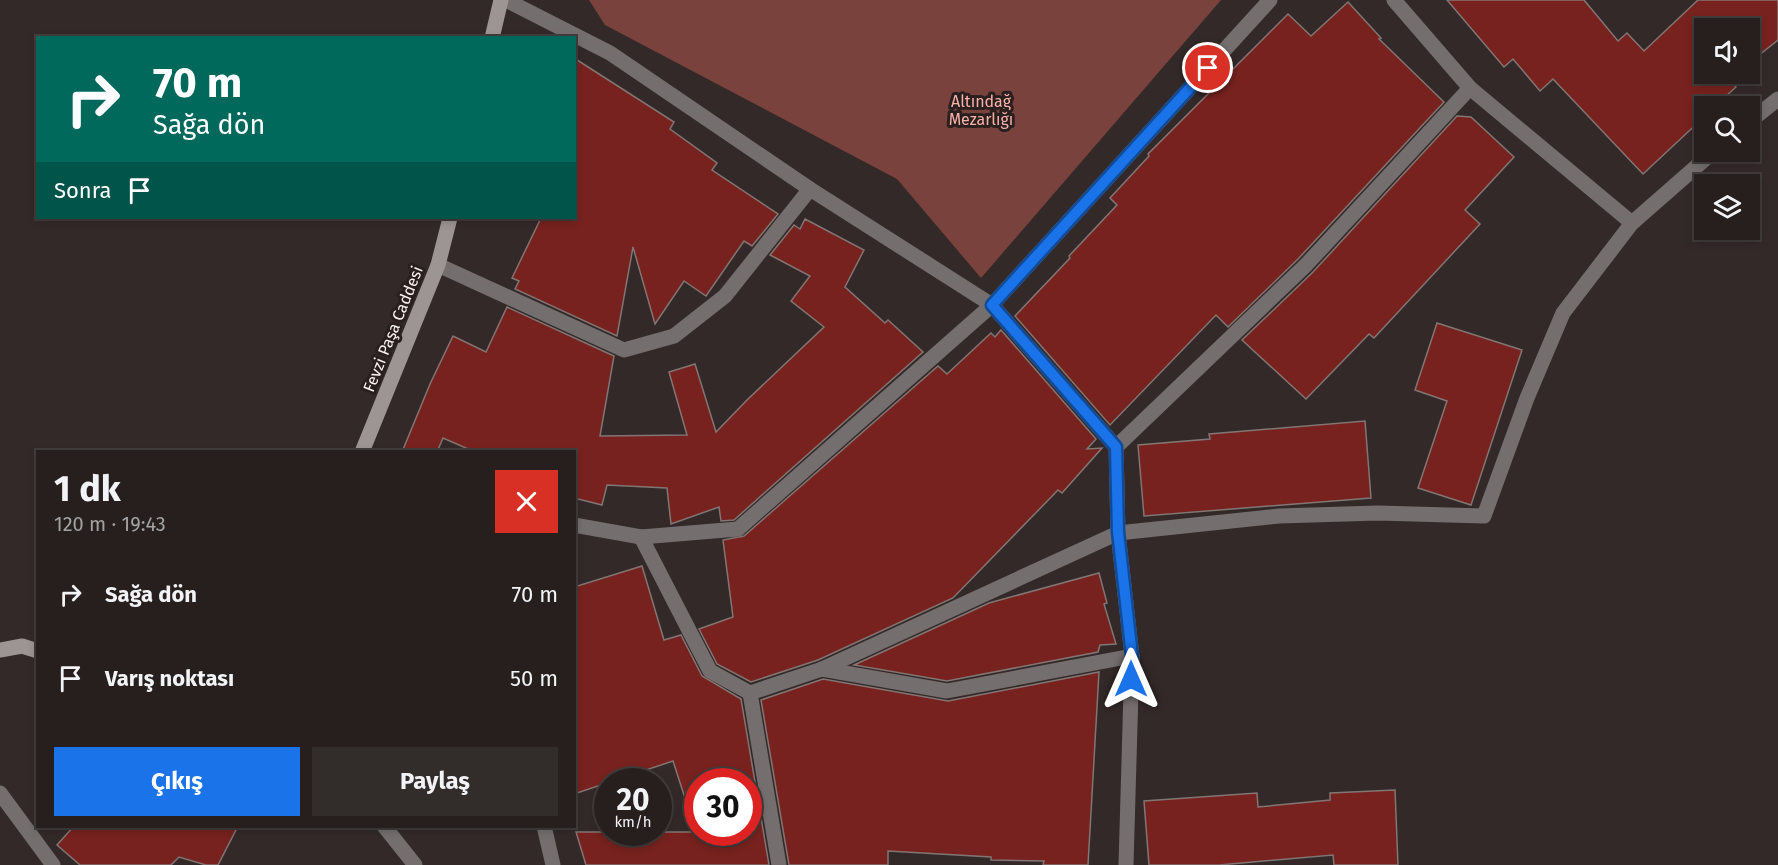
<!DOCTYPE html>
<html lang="tr">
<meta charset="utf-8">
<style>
:root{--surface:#261f1e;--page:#322c2b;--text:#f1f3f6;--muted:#a4a2a4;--line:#423d3c;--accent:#1a73e8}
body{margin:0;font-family:"Fira Sans",sans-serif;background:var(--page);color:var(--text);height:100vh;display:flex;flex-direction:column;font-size:22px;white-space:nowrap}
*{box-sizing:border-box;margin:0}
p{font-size:20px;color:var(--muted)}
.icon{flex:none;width:33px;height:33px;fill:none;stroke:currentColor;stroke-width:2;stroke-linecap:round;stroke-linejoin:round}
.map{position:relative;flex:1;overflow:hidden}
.details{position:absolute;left:36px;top:450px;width:540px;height:378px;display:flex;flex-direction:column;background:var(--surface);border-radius:0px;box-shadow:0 3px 9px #0003,0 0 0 2px var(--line)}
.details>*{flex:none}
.top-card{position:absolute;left:36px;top:36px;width:540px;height:183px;border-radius:0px;box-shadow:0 3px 9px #0003,0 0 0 2px var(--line);background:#00695c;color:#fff;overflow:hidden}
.tools{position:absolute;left:1694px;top:18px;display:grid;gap:12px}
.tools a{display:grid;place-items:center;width:66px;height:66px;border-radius:0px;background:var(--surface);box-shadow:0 3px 9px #0003,0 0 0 2px var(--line);font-size:30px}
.speed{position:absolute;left:594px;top:768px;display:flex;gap:12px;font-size:30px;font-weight:700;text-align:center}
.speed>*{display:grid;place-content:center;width:78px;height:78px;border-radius:50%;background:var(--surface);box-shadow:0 3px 9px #0003,0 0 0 2px var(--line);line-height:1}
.speed small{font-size:15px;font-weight:400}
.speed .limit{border:9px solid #d22;background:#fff;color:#111}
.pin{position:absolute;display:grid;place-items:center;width:51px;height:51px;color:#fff;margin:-26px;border:3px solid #fff;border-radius:50%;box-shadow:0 2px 6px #0007}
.me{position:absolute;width:66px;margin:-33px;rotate:0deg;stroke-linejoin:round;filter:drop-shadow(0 0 4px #0008)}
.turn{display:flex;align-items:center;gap:21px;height:126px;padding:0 18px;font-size:27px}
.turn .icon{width:78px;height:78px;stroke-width:2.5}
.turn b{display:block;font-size:42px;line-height:51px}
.then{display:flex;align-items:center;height:57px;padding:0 18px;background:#0003;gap:12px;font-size:22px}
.round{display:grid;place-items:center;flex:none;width:63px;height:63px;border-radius:0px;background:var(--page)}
.overview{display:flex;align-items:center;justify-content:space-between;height:102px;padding:0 18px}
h1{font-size:36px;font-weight:700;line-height:45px}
.action{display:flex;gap:12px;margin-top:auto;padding:12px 18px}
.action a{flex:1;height:69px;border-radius:0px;background:var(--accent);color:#fff;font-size:24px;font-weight:700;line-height:69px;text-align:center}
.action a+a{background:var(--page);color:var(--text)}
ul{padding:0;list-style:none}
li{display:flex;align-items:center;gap:18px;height:84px;padding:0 18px}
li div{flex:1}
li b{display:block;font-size:22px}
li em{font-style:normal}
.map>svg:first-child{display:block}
.green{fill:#7a423c}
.building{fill:#77221e;stroke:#827674;stroke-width:1.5;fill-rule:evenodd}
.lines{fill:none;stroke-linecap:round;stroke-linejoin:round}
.street{stroke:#746f6e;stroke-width:15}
.secondary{stroke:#9d9594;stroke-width:15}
.route-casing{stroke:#114b97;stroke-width:15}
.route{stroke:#1a73e8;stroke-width:10}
.labels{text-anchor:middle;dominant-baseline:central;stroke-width:6;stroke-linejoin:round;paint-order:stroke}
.park-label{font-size:16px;fill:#fab0a7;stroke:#291f1e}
.street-label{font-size:16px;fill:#f8f2f1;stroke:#291f1e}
</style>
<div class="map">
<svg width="1778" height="865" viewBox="0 0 1778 865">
<rect width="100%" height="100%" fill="#332928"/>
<!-- green -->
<path class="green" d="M 589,0 L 1221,0 L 981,278 L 897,179 L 605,25 Z"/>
<!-- building -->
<g class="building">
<path d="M 1447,0 L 1584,0 L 1618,41 L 1627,33 L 1644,51 L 1698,0 L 1778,0 L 1778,40 L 1749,63 L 1749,28 L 1704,28 L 1704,74 L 1735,74 L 1728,79 L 1736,87 L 1715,106 L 1704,106 L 1704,117 L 1643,174 L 1553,79 L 1540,91 L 1513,59 L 1504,67 Z"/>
<path d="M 1348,2 L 1381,38 L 1379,39 L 1444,102 L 1299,258 L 1228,327 L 1216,315 L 1110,425 L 1015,316 L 1070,258 L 1069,256 L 1117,205 L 1110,198 L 1149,156 L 1148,154 L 1288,14 L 1311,36 Z"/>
<path d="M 574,58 L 674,122 L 670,129 L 717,163 L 712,170 L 778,214 L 752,246 L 744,241 L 706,296 L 684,281 L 655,324 L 633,247 L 617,336 L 515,289 L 519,281 L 512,278 L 541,218 L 574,218 Z"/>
<path d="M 1457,116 L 1471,117 L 1514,157 L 1465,210 L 1480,224 L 1374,338 L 1369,334 L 1306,399 L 1242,340 L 1313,272 Z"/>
<path d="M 805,219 L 864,250 L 845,287 L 885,323 L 888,320 L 923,352 L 734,520 L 721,521 L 719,507 L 671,524 L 667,488 L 607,485 L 602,505 L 574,498 L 574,452 L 475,452 L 443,438 L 437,452 L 402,452 L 430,384 L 453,336 L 486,352 L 507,307 L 614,356 L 600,436 L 687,435 L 669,372 L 695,364 L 716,432 L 747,400 L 824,327 L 791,301 L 810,276 L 770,255 L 794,225 L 800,229 Z"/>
<path d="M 1437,323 L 1522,350 L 1471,505 L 1418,488 L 1447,401 L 1415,390 Z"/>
<path d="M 1001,330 L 1096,439 L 1087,449 L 1102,448 L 1062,493 L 1058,490 L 953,598 L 818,660 L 751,682 L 717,664 L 699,629 L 733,617 L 723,540 L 744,536 L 938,366 L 947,374 L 991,333 L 995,337 Z"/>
<path d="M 1365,421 L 1371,498 L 1144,516 L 1138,445 L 1210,439 L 1209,434 Z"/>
<path d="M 642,566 L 664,640 L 681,635 L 702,676 L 741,699 L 769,865 L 586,865 L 576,832 L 696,832 L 673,761 L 574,794 L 574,587 ZM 698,782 L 748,782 L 748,832 L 698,832 Z"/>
<path d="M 1099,573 L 1107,603 L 1104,604 L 1116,644 L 1100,645 L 1098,652 L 947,681 L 854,665 L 989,603 Z"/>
<path d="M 1099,672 L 1088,865 L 1043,865 L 1044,861 L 991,860 L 991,857 L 888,851 L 888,865 L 789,865 L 761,700 L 823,679 L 948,701 Z"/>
<path d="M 1395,790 L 1398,865 L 1334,865 L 1333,855 L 1219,865 L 1149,865 L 1144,801 L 1257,793 L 1258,807 L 1330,800 L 1330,793 Z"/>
<path d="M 74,826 L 238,826 L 218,865 L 206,865 L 179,857 L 171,865 L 80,865 L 57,845 Z"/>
</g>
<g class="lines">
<!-- street -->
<g class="street">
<path d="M 506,0 L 610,53 L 810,189 L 992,305 L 1116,447 L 1118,533 L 1132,656 L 1126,865"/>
<path d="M 1394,0 L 1470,88 L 1632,223"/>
<path d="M 1749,122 L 1778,99"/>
<path d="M 438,265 L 624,350 L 674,336 L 725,296 L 810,189"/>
<path d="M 1116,447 L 1306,265 L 1470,88"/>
<path d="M 574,525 L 641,537 L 738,529 L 992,305 L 1270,0"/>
<path d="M 641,537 L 710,671 L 750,693 L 779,865"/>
<path d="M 822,669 L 947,691 L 1132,656"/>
<path d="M 750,693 L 822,669 L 1118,533 L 1279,516 L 1378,513 L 1484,516 L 1527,398 L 1563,313 L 1632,223 L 1713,152"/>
<path d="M 0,793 L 53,865"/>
<path d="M 384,826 L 415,865"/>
<path d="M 544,826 L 553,865"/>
</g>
<!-- secondary -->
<g class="secondary">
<path d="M 492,38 L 501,0"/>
<path d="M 362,452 L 438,265 L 450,218"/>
<path d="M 0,650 L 22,646 L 38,651"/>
</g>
</g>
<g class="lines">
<defs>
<path id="route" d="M 1131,679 L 1132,656 L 1118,532 L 1116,447 L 992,305 L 1208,68"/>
</defs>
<!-- route casing -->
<use href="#route" class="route-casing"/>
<!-- route -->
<use href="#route" class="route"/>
</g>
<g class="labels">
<!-- park labels -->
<g class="park-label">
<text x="981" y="101">Altındağ<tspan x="981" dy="18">Mezarlığı</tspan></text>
</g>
<!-- street labels -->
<g class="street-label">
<text transform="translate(393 329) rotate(-68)">Fevzi Paşa Caddesi</text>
</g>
</g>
</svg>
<div class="tools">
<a><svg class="icon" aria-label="sound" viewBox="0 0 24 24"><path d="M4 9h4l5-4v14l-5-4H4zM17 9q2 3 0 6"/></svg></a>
<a><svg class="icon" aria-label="search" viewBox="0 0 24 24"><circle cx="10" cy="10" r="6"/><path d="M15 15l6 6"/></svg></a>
<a><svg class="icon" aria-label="layers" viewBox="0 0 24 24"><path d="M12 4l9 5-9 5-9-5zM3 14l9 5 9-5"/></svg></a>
</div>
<div class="speed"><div>20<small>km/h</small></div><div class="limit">30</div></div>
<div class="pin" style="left:1208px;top:68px;background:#d93025"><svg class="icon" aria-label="arrive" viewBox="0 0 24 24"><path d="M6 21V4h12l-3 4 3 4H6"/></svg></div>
<svg class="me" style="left:1131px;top:679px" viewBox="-20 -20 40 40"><path d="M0-17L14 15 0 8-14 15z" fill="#1a73e8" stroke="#fff" stroke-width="4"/></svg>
<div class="top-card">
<div class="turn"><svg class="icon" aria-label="right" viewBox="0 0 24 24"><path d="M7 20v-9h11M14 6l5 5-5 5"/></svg><div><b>70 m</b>Sağa dön</div></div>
<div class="then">Sonra<svg class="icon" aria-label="arrive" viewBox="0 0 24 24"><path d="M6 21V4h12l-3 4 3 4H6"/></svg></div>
</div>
<section class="details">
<div class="overview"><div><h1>1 dk</h1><p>120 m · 19:43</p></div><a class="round" style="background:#d93025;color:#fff"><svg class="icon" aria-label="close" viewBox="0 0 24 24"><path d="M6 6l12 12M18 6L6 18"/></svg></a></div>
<ul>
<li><svg class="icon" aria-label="right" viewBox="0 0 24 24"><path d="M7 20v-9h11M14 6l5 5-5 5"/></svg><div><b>Sağa dön</b></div><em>70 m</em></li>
<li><svg class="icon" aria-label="arrive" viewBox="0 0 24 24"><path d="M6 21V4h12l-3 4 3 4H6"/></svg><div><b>Varış noktası</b></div><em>50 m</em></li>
</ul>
<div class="action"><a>Çıkış</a><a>Paylaş</a></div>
</section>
</div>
